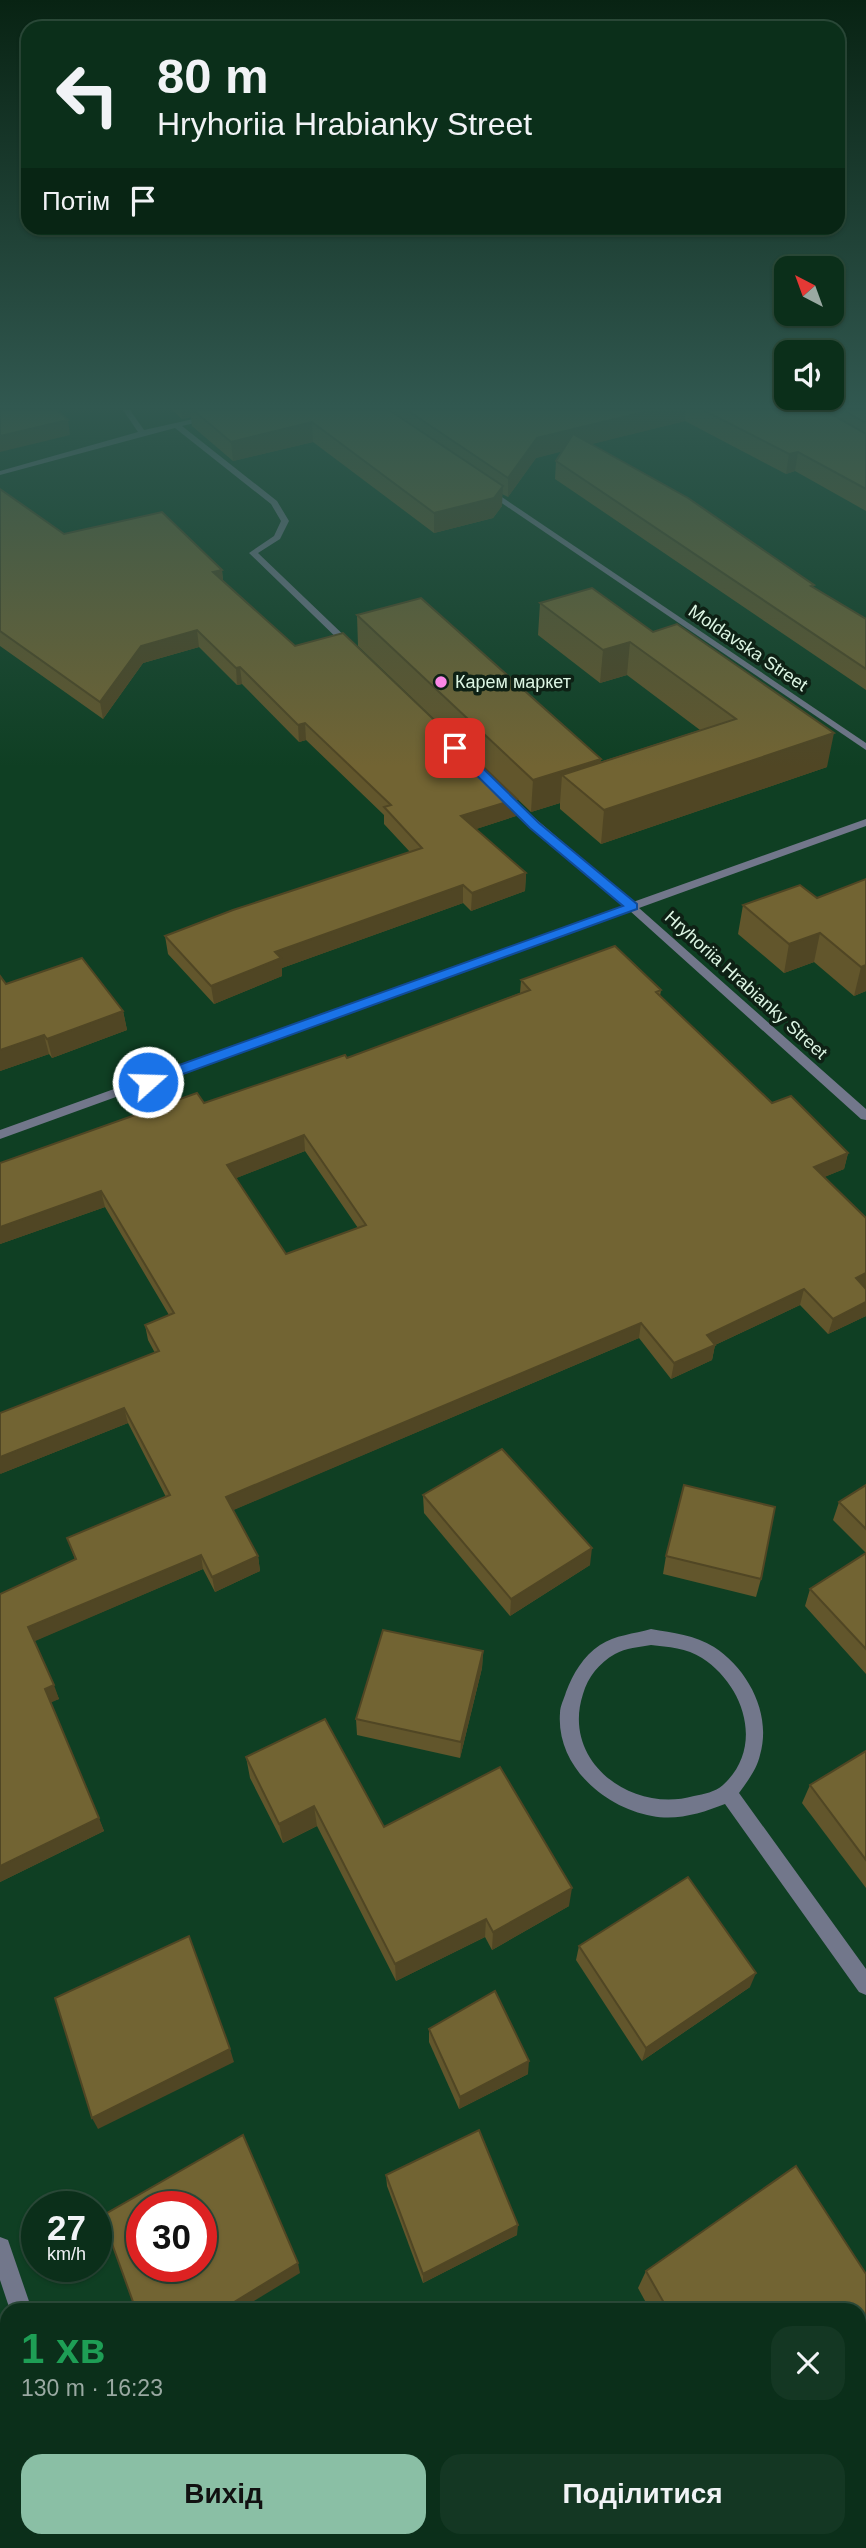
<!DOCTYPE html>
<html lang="uk">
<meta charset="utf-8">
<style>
:root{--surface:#0b2f1a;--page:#143723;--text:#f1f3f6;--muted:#9aa9a2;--line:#2b4a39;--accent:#8abfa5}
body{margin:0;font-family:Arial,sans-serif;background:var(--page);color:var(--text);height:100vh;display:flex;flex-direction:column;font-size:26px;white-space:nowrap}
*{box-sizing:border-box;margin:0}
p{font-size:23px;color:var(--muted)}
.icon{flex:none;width:38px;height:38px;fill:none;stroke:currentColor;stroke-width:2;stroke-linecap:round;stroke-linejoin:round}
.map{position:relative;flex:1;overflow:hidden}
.sheet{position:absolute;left:0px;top:2303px;width:866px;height:245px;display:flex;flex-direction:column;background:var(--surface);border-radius:21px 21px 0 0;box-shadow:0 2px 5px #0004,0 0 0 2px var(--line)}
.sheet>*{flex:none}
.banner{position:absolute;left:21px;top:21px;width:824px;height:214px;border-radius:21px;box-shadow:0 2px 5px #0004,0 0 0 2px var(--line);background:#0b2f1a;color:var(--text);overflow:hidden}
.needle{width:46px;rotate:319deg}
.fabs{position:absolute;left:774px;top:256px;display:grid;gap:14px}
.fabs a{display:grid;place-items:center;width:70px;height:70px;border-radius:14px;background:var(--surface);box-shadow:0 2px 5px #0004,0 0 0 2px var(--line);font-size:35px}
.speed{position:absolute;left:21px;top:2191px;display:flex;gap:14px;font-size:35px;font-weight:700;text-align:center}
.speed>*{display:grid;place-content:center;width:91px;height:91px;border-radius:50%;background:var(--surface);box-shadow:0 2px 5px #0004,0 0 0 2px var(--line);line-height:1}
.speed small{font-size:18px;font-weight:400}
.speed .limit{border:10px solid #d22;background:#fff;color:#111}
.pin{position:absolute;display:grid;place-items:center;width:60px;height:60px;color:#fff;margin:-30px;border-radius:14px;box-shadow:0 4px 10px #0006}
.me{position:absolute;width:77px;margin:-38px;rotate:70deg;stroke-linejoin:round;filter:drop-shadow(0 0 5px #0008)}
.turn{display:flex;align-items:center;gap:24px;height:147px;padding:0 21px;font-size:32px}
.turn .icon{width:91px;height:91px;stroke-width:2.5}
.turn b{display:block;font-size:49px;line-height:60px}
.then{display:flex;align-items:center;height:66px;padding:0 21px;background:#0003;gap:14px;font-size:26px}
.round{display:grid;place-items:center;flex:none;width:74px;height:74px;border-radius:21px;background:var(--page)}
.headline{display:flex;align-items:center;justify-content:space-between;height:119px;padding:0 21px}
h1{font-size:42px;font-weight:600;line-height:52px;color:#1e9e55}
.action{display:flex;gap:14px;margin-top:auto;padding:14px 21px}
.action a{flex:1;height:80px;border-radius:21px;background:var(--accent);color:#111;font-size:28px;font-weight:600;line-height:80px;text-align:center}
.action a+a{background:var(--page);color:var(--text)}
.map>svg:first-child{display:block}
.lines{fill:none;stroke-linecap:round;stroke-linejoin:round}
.minor{fill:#72778b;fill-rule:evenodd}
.wall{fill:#62562c;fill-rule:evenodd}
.shaded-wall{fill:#504624}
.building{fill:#726433;stroke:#504624;stroke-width:2;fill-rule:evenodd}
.route{fill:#1a73e8;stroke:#114b97;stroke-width:2}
.poi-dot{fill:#fb87e6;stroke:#0e2115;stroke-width:2.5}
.labels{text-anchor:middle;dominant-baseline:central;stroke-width:7;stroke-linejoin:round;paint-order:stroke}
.far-street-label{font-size:18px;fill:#ddf6e4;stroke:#0e2115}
.far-poi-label{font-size:18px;fill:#ddf6e4;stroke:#0e2115;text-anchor:start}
</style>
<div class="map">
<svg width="866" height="2548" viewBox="0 0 866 2548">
<rect width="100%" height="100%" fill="#0f3f23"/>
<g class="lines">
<!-- minor -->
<g class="minor">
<path d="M 123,410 L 130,410 L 144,430 L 234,410 L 248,410 L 182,426 L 277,501 L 289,521 L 280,539 L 258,553 L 353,644 L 353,648 L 347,648 L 249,553 L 274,536 L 281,521 L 271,504 L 175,428 L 0,475 L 0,471 L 138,432 Z"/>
<path d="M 487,487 L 866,743 L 866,750 L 484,491 L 484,487 Z"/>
<path d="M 503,791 L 633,902 L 866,819 L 866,826 L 639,908 L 866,1109 L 866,1120 L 861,1119 L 630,911 L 0,1139 L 0,1130 L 624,906 L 531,827 L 499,796 L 498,794 Z"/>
<path d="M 651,1629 C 673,1633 695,1635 714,1647 C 748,1669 772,1714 760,1755 C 757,1769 747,1782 739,1793 L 866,1969 L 866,1995 L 859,1992 L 725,1804 C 702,1813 677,1821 652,1816 C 603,1807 556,1765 560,1713 C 560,1706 564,1699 566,1692 C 573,1674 583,1656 600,1645 C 615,1635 634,1634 651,1629 ZM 651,1645 C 668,1647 687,1648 702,1658 C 744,1685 765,1747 723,1785 C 715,1792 704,1794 694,1796 C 631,1814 561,1761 583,1694 C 588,1677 599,1663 615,1654 C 626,1648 639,1647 651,1645 Z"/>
<path d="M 0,2237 L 8,2240 L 32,2310 L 10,2310 L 0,2280 Z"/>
<path d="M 86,2541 L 110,2541 L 112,2548 L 88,2548 Z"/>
</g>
</g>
<!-- wall -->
<g class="wall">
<path d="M 172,410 L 866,410 L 866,511 L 795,471 L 786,474 L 685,421 L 591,444 L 813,587 L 866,619 L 866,690 L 555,479 L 556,461 L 562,451 L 536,458 L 508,497 L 502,494 L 502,506 L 493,518 L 434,533 L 313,442 L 233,461 L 192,426 L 191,417 L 182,419 Z"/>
<path d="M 0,489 L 64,534 L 222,570 L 223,581 L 295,646 L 517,799 L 516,816 L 476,829 L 526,873 L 525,891 L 471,911 L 463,903 L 282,968 L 282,976 L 214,1004 L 168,954 L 165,936 L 410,852 L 384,824 L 384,815 L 306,740 L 299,742 L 242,684 L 237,685 L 199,647 L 143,663 L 103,719 L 0,646 Z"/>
<path d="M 592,588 L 827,767 L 601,844 L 560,809 L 560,803 L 531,812 L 358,646 L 357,615 L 601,759 L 600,762 L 700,730 L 627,675 L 600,683 L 538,635 L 540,603 Z"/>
<path d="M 866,879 L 866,991 L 854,996 L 814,962 L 784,973 L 738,934 L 743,905 L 817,898 Z"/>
<path d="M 0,976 L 6,984 L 123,1011 L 127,1030 L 52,1058 L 49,1054 L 0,1071 Z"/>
<path d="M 521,980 L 661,990 L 660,996 L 772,1103 L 848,1153 L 844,1169 L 824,1177 L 866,1289 L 866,1316 L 828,1334 L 800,1305 L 715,1345 L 712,1360 L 671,1379 L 639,1338 L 233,1510 L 258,1556 L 260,1571 L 215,1592 L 203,1569 L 34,1641 L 59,1699 L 50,1702 L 104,1831 L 0,1882 L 0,1594 L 75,1559 L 67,1538 L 166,1497 L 128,1423 L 0,1474 L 155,1353 L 148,1340 L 145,1325 L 169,1315 L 105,1207 L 0,1244 L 0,1163 L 204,1103 L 347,1058 L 520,993 ZM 305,1151 L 358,1228 L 286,1254 L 236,1178 Z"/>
<path d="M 866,1485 L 866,1674 L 805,1606 L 810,1589 L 866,1553 L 833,1520 L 839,1502 Z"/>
<path d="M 423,1495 L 590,1565 L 510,1616 L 424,1513 Z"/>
<path d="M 666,1556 L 761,1579 L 756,1597 L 663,1574 Z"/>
<path d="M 483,1651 L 482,1668 L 460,1758 L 357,1735 L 356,1719 Z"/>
<path d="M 866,1751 L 866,1888 L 802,1803 L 810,1785 Z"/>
<path d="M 246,1757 L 384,1827 L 569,1906 L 492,1950 L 485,1937 L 396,1981 L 317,1826 L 283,1843 L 250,1778 Z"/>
<path d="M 579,1946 L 750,1987 L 642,2061 L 576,1960 Z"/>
<path d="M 429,2029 L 528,2074 L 459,2109 L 429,2042 Z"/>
<path d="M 386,2175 L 517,2235 L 423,2283 L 387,2186 Z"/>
<path d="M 646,2271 L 859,2310 L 650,2310 L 638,2288 Z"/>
<path d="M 783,2541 L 838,2541 L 830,2548 L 787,2548 Z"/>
</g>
<!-- shaded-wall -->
<g class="shaded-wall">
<path d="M 182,410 L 190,410 L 191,417 L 182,419 Z"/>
<path d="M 652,410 L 686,410 L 685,421 L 536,458 L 508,497 L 508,478 L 537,438 Z"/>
<path d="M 68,420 L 70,435 L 0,452 L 0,436 Z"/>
<path d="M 312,422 L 313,442 L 233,461 L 231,442 Z"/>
<path d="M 798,452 L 795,471 L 786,474 L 789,454 Z"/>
<path d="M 503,486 L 502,506 L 493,518 L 434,533 L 434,513 Z"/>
<path d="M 222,570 L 223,586 L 213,572 Z"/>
<path d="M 197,630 L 199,647 L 143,663 L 103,719 L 100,702 L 141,646 Z"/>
<path d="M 630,642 L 627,675 L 600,683 L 603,650 Z"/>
<path d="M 240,667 L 242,684 L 237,685 L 236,668 Z"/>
<path d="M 305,723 L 306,740 L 299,742 L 298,725 Z"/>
<path d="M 834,733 L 827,767 L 601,844 L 604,810 Z"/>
<path d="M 601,759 L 598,791 L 562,775 L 560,803 L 531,812 L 533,780 Z"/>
<path d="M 517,799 L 516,816 L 461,834 L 461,816 Z"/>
<path d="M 526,873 L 525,891 L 471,911 L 472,893 Z"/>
<path d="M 463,885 L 463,903 L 282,968 L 282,976 L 214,1004 L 211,986 L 275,952 Z"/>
<path d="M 820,933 L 814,962 L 784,973 L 789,944 Z"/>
<path d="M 866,965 L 866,991 L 854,996 L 861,967 Z"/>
<path d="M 123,1011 L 127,1030 L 52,1058 L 47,1039 Z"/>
<path d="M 44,1035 L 49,1054 L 0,1071 L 0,1050 Z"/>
<path d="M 304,1135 L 305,1151 L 229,1181 L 227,1165 Z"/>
<path d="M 848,1153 L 844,1169 L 810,1183 L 814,1167 Z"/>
<path d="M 101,1191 L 105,1207 L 0,1244 L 0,1227 Z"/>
<path d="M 866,1273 L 866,1287 L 851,1294 L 856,1278 Z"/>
<path d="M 804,1289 L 800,1305 L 715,1345 L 712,1360 L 671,1379 L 674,1363 L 707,1335 Z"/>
<path d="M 866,1302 L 866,1316 L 828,1334 L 833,1319 Z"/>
<path d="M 641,1323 L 639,1338 L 229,1512 L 226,1497 Z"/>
<path d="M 124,1408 L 128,1423 L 0,1474 L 0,1457 Z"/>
<path d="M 592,1548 L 590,1565 L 510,1616 L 511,1599 Z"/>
<path d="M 201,1555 L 203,1569 L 33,1642 L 28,1627 Z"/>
<path d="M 258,1556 L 260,1571 L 215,1592 L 212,1577 Z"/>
<path d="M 483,1651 L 482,1668 L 460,1758 L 461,1742 Z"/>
<path d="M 54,1685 L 59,1699 L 50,1703 L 45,1689 Z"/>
<path d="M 314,1806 L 317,1826 L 283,1843 L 279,1824 Z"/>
<path d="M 99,1818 L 104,1831 L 0,1882 L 0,1866 Z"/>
<path d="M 572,1888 L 569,1906 L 492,1950 L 493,1932 Z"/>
<path d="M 486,1919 L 485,1937 L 396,1981 L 395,1964 Z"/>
<path d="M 756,1973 L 750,1987 L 642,2061 L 646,2048 Z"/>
<path d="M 230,2049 L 234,2062 L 98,2129 L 92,2118 Z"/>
<path d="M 529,2061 L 528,2074 L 459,2109 L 460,2097 Z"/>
<path d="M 518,2225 L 517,2235 L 423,2283 L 423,2274 Z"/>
<path d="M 298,2263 L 300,2273 L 239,2310 L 221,2310 Z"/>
<path d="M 376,2541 L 383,2541 L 373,2548 L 366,2548 Z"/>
</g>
<!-- building -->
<g class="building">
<path d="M 0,410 L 57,410 L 68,420 L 0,436 Z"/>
<path d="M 193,410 L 389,410 L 503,486 L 494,498 L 434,513 L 312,422 L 231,442 Z"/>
<path d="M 407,410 L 652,410 L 537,438 L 508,478 Z"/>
<path d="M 703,410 L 824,410 L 866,434 L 866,489 L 798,452 L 789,454 Z"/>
<path d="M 843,410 L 866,410 L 866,423 Z"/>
<path d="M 573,434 L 688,498 L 814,585 L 811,586 L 866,619 L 866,669 L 556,461 Z"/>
<path d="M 0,489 L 64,534 L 162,512 L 222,570 L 213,572 L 295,646 L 343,633 L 517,799 L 461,816 L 526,873 L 472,893 L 463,885 L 275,952 L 281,958 L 211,986 L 165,936 L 233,910 L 422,848 L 384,807 L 391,805 L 305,723 L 298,725 L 240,667 L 236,668 L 197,630 L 141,646 L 100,702 L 0,631 Z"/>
<path d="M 592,588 L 653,632 L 677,624 L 834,733 L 604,810 L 562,775 L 736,719 L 630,642 L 603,650 L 540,603 Z"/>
<path d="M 421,598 L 601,759 L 533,780 L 357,615 Z"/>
<path d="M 866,879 L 866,965 L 861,967 L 820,933 L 789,944 L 743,905 L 800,885 L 817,898 Z"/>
<path d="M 615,946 L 661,990 L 656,992 L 772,1103 L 791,1096 L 848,1153 L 814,1167 L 866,1218 L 866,1273 L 856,1278 L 866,1289 L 866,1302 L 833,1319 L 804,1289 L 707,1335 L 715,1345 L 674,1363 L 641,1323 L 226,1497 L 258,1556 L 212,1577 L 201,1555 L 28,1627 L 54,1685 L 45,1689 L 99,1818 L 0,1866 L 0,1594 L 76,1559 L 67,1538 L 170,1495 L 124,1408 L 0,1457 L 0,1413 L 159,1351 L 145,1325 L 174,1313 L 101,1191 L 0,1227 L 0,1163 L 197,1093 L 204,1103 L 345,1055 L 347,1058 L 530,990 L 521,980 ZM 304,1135 L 366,1225 L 286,1254 L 227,1165 Z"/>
<path d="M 82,958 L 123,1011 L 47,1039 L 44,1035 L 0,1050 L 0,976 L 6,984 Z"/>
<path d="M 502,1449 L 592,1548 L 511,1599 L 423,1495 Z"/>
<path d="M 684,1485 L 775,1507 L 761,1579 L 666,1556 Z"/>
<path d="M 866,1485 L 866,1529 L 839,1502 Z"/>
<path d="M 866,1553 L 866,1649 L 810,1589 Z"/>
<path d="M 383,1630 L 483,1651 L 461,1742 L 356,1719 Z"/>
<path d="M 325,1719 L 384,1827 L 500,1767 L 572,1888 L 493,1932 L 486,1919 L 395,1964 L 314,1806 L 279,1824 L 246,1757 Z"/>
<path d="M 866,1751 L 866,1860 L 810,1785 Z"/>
<path d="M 688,1877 L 756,1973 L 646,2048 L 579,1946 Z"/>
<path d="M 189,1936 L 230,2049 L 92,2118 L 55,1998 Z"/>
<path d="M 495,1991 L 529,2061 L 460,2097 L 429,2029 Z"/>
<path d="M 479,2130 L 518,2225 L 423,2274 L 386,2175 Z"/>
<path d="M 243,2135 L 298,2263 L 221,2310 L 136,2310 L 102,2216 ZM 142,2207 L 201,2207 L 201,2266 L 142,2266 Z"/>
<path d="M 796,2166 L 866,2274 L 866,2518 L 859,2524 L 859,2310 L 668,2310 L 646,2271 Z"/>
<path d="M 234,2541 L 376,2541 L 366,2548 L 236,2548 Z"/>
<path d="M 802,2541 L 838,2541 L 830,2548 L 806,2548 Z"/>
</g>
<!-- sky -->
<linearGradient id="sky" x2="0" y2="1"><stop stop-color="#082313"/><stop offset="0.53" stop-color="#315850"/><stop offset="1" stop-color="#315850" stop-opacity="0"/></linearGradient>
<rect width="866" height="767" fill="url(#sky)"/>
<!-- route -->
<path class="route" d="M 451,745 L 459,745 L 539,823 L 637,904 L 637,909 L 153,1085 L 143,1085 L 143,1078 L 623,906 L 530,828 L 451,750 Z"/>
<!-- markers -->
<circle class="poi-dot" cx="441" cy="682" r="7"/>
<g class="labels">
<!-- far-street labels -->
<g class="far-street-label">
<text transform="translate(748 648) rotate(34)">Moldavska Street</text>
<text transform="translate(746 985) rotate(42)">Hryhoriia Hrabianky Street</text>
</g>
<!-- far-poi labels -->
<g class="far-poi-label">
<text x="455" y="682">Карем маркет</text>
</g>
</g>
</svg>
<div class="fabs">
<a><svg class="needle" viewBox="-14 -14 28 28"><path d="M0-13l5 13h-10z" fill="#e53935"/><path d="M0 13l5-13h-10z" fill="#9aa9a2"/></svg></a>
<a><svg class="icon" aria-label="sound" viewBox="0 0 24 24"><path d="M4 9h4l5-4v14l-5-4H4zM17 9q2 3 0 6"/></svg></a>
</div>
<div class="speed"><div>27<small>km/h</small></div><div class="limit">30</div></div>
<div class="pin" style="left:455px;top:748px;background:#d93025"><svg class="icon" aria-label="arrive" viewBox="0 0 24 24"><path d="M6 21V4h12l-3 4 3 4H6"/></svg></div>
<svg class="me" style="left:148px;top:1082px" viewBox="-20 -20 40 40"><circle r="17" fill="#1a73e8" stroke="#fff" stroke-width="3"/><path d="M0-11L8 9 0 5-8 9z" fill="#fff"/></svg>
<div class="banner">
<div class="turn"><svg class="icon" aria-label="left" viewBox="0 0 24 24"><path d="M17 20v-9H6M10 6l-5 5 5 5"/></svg><div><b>80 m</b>Hryhoriia Hrabianky Street</div></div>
<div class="then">Потім<svg class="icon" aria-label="arrive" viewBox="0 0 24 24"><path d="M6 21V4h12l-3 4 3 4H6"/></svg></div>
</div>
<section class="sheet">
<div class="headline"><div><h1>1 хв</h1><p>130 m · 16:23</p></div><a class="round"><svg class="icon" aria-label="close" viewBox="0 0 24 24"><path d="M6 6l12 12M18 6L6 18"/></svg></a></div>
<div class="action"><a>Вихід</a><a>Поділитися</a></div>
</section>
</div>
